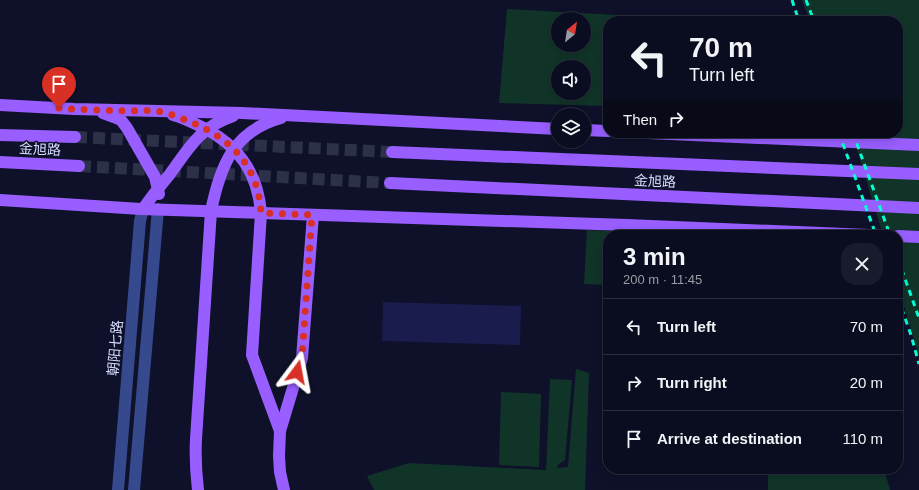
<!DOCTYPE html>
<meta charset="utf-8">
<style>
:root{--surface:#0a0d1f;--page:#181b2c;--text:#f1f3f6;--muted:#999ca4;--line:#2a2d3d}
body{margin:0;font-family:Helvetica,"Noto Sans SC",sans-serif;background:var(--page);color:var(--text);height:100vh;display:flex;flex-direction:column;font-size:15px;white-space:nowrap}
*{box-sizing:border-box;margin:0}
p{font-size:13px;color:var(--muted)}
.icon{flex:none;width:22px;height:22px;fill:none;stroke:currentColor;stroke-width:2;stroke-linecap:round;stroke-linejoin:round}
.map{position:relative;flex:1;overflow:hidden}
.details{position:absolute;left:603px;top:230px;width:300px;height:244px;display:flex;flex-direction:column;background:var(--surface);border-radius:16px;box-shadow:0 2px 10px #0003,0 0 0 1px var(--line)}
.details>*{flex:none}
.top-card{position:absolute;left:603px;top:16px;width:300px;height:122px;border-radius:16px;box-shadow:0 2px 10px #0003,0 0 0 1px var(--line);background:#0a0d1f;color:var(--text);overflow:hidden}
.needle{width:26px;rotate:30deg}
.controls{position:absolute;left:551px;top:12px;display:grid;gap:8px}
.controls a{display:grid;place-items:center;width:40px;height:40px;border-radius:50%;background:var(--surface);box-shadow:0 2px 10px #0003,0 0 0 1px var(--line);font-size:20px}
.pin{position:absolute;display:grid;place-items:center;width:34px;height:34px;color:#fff;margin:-41px -17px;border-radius:50% 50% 50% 0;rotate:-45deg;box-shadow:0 0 4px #0007}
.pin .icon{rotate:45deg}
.me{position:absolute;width:44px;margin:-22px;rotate:13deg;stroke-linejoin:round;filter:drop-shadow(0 0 3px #0008)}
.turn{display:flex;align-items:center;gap:14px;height:84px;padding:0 20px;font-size:18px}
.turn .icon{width:52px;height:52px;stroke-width:2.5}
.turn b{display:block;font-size:28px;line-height:34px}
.then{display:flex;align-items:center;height:38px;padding:0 20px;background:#0003;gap:8px;font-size:15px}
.round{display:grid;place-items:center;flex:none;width:42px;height:42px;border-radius:16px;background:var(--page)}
.headline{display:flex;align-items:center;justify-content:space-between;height:68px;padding:0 20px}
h1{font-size:24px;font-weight:700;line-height:30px}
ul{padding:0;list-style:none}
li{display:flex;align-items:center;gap:12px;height:56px;padding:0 20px;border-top:1px solid var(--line)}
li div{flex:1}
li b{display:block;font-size:15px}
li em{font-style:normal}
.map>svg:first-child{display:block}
.green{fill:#113429;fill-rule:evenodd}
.building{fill:#191c4c}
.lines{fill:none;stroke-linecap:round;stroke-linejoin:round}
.major-tunnel{stroke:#2c3049;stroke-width:12;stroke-dasharray:12 6;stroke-linecap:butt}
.minor{stroke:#36498c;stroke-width:12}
.major{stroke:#985eff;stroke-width:12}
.rail{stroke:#03ffd5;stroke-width:3;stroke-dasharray:6 5;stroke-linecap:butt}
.route{stroke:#d93025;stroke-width:7;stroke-dasharray:0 12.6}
.labels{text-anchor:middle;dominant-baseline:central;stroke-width:3;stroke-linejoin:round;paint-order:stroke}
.street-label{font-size:14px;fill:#d7ddff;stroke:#0e1129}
</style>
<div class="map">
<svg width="919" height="490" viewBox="0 0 919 490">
<rect width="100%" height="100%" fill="#0e1129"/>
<!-- green -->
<g class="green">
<path d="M 802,0 L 919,0 L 919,356 L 898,286 L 898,235 L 883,235 L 852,133 L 898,133 L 898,21 L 810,21 Z"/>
<path d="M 507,9 L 726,21 L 608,21 L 608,106 L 499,103 ZM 558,19 L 584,19 L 584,45 L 558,45 ZM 558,67 L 584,67 L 584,93 L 558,93 Z"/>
<path d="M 587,230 L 697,235 L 608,235 L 608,285 L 584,284 Z"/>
<path d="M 576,369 L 589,373 L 585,490 L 374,490 L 367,476 L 409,463 L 546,470 L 550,379 L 572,380 L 565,460 L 558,465 L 557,468 L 568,467 Z"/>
<path d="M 501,392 L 541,394 L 539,467 L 499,465 Z"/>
<path d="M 768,469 L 884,469 L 890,490 L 768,490 Z"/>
</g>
<!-- building -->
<path class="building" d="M 383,302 L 521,306 L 520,345 L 382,341 Z"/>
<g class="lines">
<!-- major-tunnel -->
<g class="major-tunnel">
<path d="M 75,137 L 392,152"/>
<path d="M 79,166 L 390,183"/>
</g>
<!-- minor -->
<g class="minor">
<path d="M 118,490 L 140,221 L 143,209"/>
<path d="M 134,490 L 158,209"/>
</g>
<!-- major -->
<g class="major">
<path d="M 0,105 L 74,109 L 242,113 L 558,129"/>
<path d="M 103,113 L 114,117 L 121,120 L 127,128 L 155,177 L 159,194"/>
<path d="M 173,115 C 184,118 194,123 204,128 C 239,146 258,173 261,213 L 252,355 L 280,431"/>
<path d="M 584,130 L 608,131"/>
<path d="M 648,133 L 919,145"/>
<path d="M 0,135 L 75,137"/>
<path d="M 392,152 L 919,174"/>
<path d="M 0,162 L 79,166"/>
<path d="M 390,183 L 919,208"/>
<path d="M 0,200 L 141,209 L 627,225 L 869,235"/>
<path d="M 143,209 C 151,197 161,185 170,174 C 189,148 200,127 233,116"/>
<path d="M 898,236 L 919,237"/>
<path d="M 198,490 C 196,473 195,457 196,439 L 211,211 C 220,167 233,131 281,118"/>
<path d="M 284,490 L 280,472 L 279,456 L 280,431 L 302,358 L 313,215"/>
</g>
<!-- rail -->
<g class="rail">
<path d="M 792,0 L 799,21"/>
<path d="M 806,0 L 814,21"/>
<path d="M 839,133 L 876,235"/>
<path d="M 853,133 L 890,235"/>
<path d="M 898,259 L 919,318"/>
<path d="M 898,298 L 911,335 L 919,364"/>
</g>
</g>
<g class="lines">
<!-- route -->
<path class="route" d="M 59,108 C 81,110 104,110 126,111 C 136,111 146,110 156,111 C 167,112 178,117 188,121 C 231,138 258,165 261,213 L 312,215 L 302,358 L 297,372"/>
</g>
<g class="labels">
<!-- street labels -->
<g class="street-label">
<text transform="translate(40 149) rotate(3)">金旭路</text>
<text transform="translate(655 181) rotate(3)">金旭路</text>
<text transform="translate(115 348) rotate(-85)">朝阳七路</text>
</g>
</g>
</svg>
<div class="controls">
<a><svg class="needle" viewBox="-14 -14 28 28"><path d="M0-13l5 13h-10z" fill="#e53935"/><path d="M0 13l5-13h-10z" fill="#999ca4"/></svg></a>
<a><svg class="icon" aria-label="sound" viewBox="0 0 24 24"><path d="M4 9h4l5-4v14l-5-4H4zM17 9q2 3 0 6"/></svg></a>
<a><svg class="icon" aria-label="layers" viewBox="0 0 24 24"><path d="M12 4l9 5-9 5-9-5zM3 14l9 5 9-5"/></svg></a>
</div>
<div class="pin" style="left:59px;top:108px;background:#d93025"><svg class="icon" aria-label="arrive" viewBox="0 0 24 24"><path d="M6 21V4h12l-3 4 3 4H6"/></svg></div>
<svg class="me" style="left:297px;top:372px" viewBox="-20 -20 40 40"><path d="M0-17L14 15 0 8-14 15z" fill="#d93025" stroke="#fff" stroke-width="4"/></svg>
<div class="top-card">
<div class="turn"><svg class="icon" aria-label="left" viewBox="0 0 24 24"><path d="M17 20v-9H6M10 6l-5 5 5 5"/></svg><div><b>70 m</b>Turn left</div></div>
<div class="then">Then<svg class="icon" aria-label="right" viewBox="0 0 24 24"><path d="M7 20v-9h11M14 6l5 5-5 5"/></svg></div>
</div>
<section class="details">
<div class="headline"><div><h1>3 min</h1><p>200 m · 11:45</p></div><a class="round"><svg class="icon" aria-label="close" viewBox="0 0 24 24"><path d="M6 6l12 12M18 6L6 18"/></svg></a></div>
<ul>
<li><svg class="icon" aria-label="left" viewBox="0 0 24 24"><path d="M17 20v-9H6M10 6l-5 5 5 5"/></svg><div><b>Turn left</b></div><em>70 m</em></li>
<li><svg class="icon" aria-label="right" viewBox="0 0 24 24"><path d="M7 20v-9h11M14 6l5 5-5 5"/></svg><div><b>Turn right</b></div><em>20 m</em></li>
<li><svg class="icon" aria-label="arrive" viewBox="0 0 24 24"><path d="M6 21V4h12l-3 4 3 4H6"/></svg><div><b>Arrive at destination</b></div><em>110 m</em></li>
</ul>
</section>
</div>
